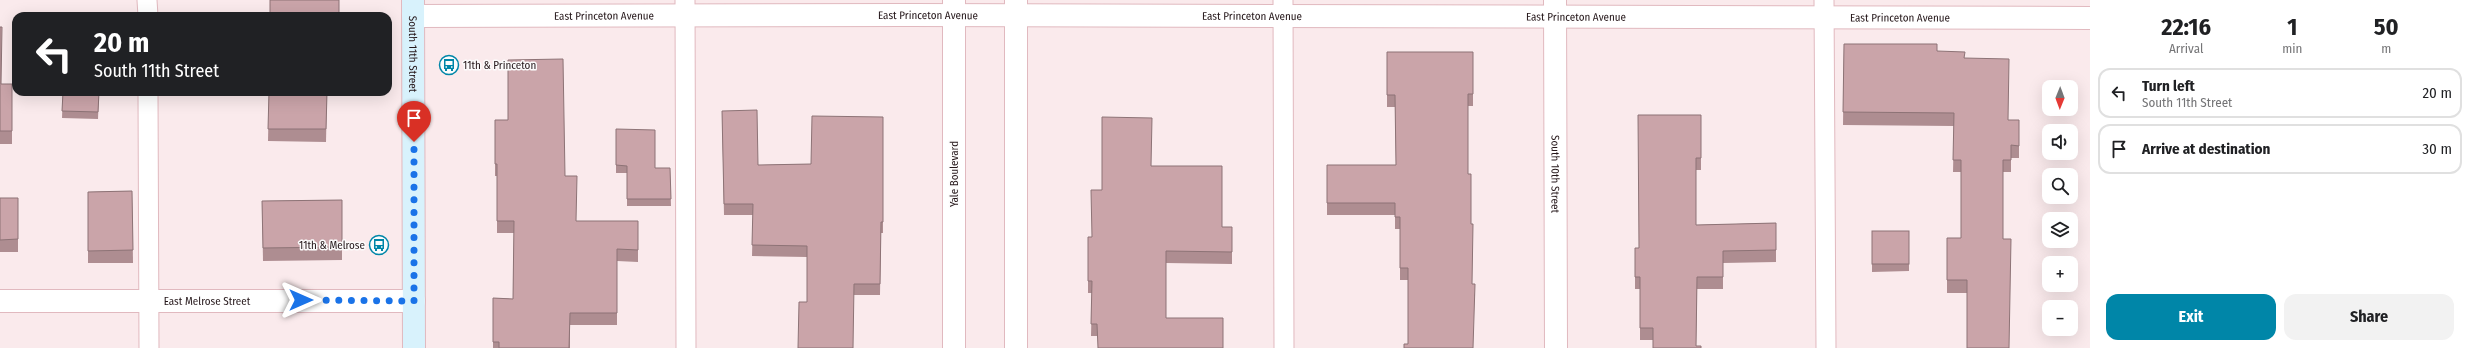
<!DOCTYPE html>
<meta charset="utf-8">
<style>
:root{--surface:#fff;--page:#f2f2f2;--text:#202124;--muted:#757577;--line:#e0e0e0;--accent:#0086a8}
body{margin:0;font-family:"Fira Sans Condensed",sans-serif;background:var(--page);color:var(--text);height:100vh;display:flex;flex-direction:column;font-size:15px;white-space:nowrap}
*{box-sizing:border-box;margin:0}
p{font-size:13px;color:var(--muted)}
.icon{flex:none;width:22px;height:22px;fill:none;stroke:currentColor;stroke-width:2;stroke-linecap:round;stroke-linejoin:round}
.map{position:relative;flex:1;overflow:hidden}
.panel{display:flex;flex-direction:column;background:var(--surface);width:380px}
.panel>*{flex:none}
.top-card{position:absolute;left:12px;top:12px;width:380px;height:84px;border-radius:12px;box-shadow:0 4px 16px #0002;background:#202124;color:#fff;overflow:hidden}
.needle{width:26px;rotate:181deg}
.controls{position:absolute;left:2042px;top:80px;display:grid;gap:8px}
.controls a{display:grid;place-items:center;width:36px;height:36px;border-radius:8px;background:var(--surface);box-shadow:0 4px 16px #0002;font-size:20px}
.pin{position:absolute;display:grid;place-items:center;width:34px;height:34px;color:#fff;margin:-41px -17px;border-radius:50% 50% 50% 0;rotate:-45deg;box-shadow:0 0 4px #0007}
.pin .icon{rotate:45deg}
.me{position:absolute;width:44px;margin:-22px;rotate:90deg;stroke-linejoin:round;filter:drop-shadow(0 0 3px #0008)}
.turn{display:flex;align-items:center;gap:14px;height:84px;padding:0 16px;font-size:18px}
.turn .icon{width:52px;height:52px;stroke-width:2.5}
.turn b{display:block;font-size:28px;line-height:34px}
.eta{display:flex;justify-content:space-evenly;align-items:center;height:68px;text-align:center}
.eta b{font-size:24px;font-weight:700;line-height:28px}
.button{display:flex;gap:8px;margin-top:auto;padding:8px 16px}
.button a{flex:1;height:46px;border-radius:12px;background:var(--accent);color:#fff;font-size:16px;font-weight:700;line-height:46px;text-align:center}
.button a+a{background:var(--page);color:var(--text)}
ul{padding:0;list-style:none}
li{display:flex;align-items:center;gap:12px;height:50px;margin:0 8px 6px;padding:0 8px;border:2px solid var(--line);border-radius:12px}
li div{flex:1}
li b{display:block;font-size:15px}
li em{font-style:normal}
main{display:flex;flex:1;min-height:0}
.map>svg:first-child{display:block}
.lines{fill:none;stroke-linecap:round;stroke-linejoin:round}
.lane-casing{stroke:#e1b9bf;stroke-width:21}
.street-casing{stroke:#e1b9bf;stroke-width:24}
.secondary-casing{stroke:#e1b9bf;stroke-width:24}
.lane{stroke:#fff;stroke-width:19}
.street{stroke:#fff;stroke-width:22}
.secondary{stroke:#d8f2fc;stroke-width:22}
.wall{fill:#ae8d91}
.building{fill:#caa4a9;stroke:#8d7376}
.route{stroke:#1a73e8;stroke-width:7;stroke-dasharray:0 12.6}
.labels{text-anchor:middle;dominant-baseline:central;stroke-width:3;stroke-linejoin:round;paint-order:stroke}
.street-label{font-size:11px;fill:#241619;stroke:#fcfcfc}
.poi-label{font-size:11px;fill:#241619;stroke:#fcfcfc;text-anchor:start}
</style>
<main>
<div class="map">
<svg width="2090" height="348" viewBox="0 0 2090 348">
<rect width="100%" height="100%" fill="#faeaec"/>
<g class="lines">
<defs>
<g id="lane">
<path d="M 147,0 L 148,16"/>
<path d="M 685,0 L 686,348"/>
<path d="M 1283,0 L 1284,348"/>
<path d="M 1824,0 L 1826,348"/>
<path d="M 148,92 L 149,348"/>
</g>
<g id="street">
<path id="s1" d="M 1555,0 L 1556,348"/>
<path d="M 954,1 L 954,348"/>
<path id="s2" d="M 413,16 L 907,15 L 2090,18"/>
<path id="s3" d="M 0,301 L 414,301"/>
<path d="M 1016,348 L 1016,1"/>
</g>
<g id="secondary">
<path id="s4" d="M 413,0 L 414,348"/>
</g>
</defs>
<!-- lane casing -->
<use href="#lane" class="lane-casing"/>
<!-- street casing -->
<use href="#street" class="street-casing"/>
<!-- secondary casing -->
<use href="#secondary" class="secondary-casing"/>
<!-- lane -->
<use href="#lane" class="lane"/>
<!-- street -->
<use href="#street" class="street"/>
<!-- secondary -->
<use href="#secondary" class="secondary"/>
</g>
<!-- wall -->
<g class="wall">
<path d="M 0,27 L 1,84 L 12,84 L 12,144 L 0,144 Z"/>
<path d="M 1844,44 L 1937,51 L 1965,58 L 2008,120 L 2019,132 L 2019,158 L 2011,158 L 2011,172 L 2003,172 L 1967,293 L 1947,293 L 1947,238 L 1961,238 L 1961,172 L 1953,172 L 1954,126 L 1843,125 Z"/>
<path d="M 1387,52 L 1473,52 L 1473,106 L 1468,106 L 1468,174 L 1471,224 L 1472,284 L 1475,296 L 1408,344 L 1408,280 L 1400,280 L 1400,229 L 1395,229 L 1395,215 L 1327,215 L 1327,165 L 1396,165 L 1395,107 L 1387,107 Z"/>
<path d="M 63,92 L 99,92 L 98,119 L 62,118 Z"/>
<path d="M 269,92 L 327,92 L 326,142 L 268,141 Z"/>
<path d="M 722,111 L 758,165 L 811,164 L 883,117 L 883,233 L 881,233 L 880,295 L 854,295 L 807,302 L 807,257 L 752,256 L 753,215 L 724,215 Z"/>
<path d="M 1701,115 L 1701,170 L 1696,170 L 1696,225 L 1776,223 L 1776,262 L 1723,263 L 1723,289 L 1697,289 L 1696,346 L 1701,348 L 1653,340 L 1640,340 L 1640,289 L 1635,289 L 1635,248 L 1639,248 Z"/>
<path d="M 495,120 L 565,176 L 576,221 L 638,221 L 638,262 L 617,261 L 617,325 L 570,325 L 570,348 L 493,348 L 493,298 L 513,299 L 514,233 L 497,233 L 497,176 L 495,176 Z"/>
<path d="M 616,129 L 655,168 L 670,168 L 671,206 L 627,206 L 627,173 L 616,173 Z"/>
<path d="M 1151,166 L 1222,227 L 1232,227 L 1232,264 L 1166,263 L 1097,336 L 1091,336 L 1092,293 L 1088,293 L 1088,237 L 1092,237 Z"/>
<path d="M 132,191 L 133,263 L 88,263 L 88,192 Z"/>
<rect x="0" y="198" width="18" height="54"/>
<path d="M 342,200 L 342,260 L 263,261 L 262,201 Z"/>
<path d="M 1872,231 L 1909,231 L 1909,271 L 1872,272 Z"/>
</g>
<!-- building -->
<g class="building">
<rect x="270" y="0" width="69" height="16"/>
<path d="M 0,27 L 2,27 L 1,84 L 12,84 L 12,131 L 0,131 Z"/>
<path d="M 1844,44 L 1937,44 L 1937,51 L 1965,52 L 1964,58 L 2009,59 L 2008,120 L 2019,120 L 2019,146 L 2011,145 L 2011,160 L 2003,160 L 2003,239 L 2011,239 L 2009,348 L 1967,348 L 1967,280 L 1947,280 L 1947,238 L 1961,238 L 1961,160 L 1953,160 L 1954,113 L 1843,112 Z"/>
<path d="M 1387,52 L 1473,52 L 1473,94 L 1468,94 L 1468,174 L 1471,174 L 1471,224 L 1473,224 L 1472,284 L 1475,284 L 1473,348 L 1404,348 L 1404,344 L 1408,344 L 1408,268 L 1400,268 L 1400,217 L 1395,217 L 1395,203 L 1327,203 L 1327,165 L 1396,165 L 1395,95 L 1387,95 Z"/>
<path d="M 563,59 L 565,176 L 577,176 L 576,221 L 638,221 L 638,250 L 617,249 L 617,313 L 570,313 L 569,348 L 499,348 L 499,342 L 493,342 L 493,298 L 513,299 L 514,221 L 497,221 L 497,164 L 495,164 L 495,120 L 508,120 L 508,60 Z"/>
<path d="M 63,92 L 99,92 L 98,112 L 62,111 Z"/>
<path d="M 269,92 L 327,92 L 326,129 L 268,129 Z"/>
<path d="M 757,110 L 758,165 L 811,164 L 812,116 L 883,117 L 883,222 L 881,222 L 880,284 L 854,284 L 853,348 L 798,348 L 799,302 L 807,302 L 807,246 L 752,245 L 753,204 L 724,204 L 722,111 Z"/>
<path d="M 1638,115 L 1701,115 L 1701,158 L 1696,158 L 1696,225 L 1776,223 L 1776,250 L 1723,251 L 1723,277 L 1697,277 L 1696,346 L 1701,346 L 1701,348 L 1653,348 L 1653,328 L 1640,328 L 1640,277 L 1635,277 L 1635,248 L 1639,248 Z"/>
<path d="M 1102,117 L 1152,118 L 1151,166 L 1222,166 L 1222,227 L 1232,227 L 1232,252 L 1166,251 L 1166,318 L 1223,318 L 1223,348 L 1098,348 L 1097,324 L 1091,324 L 1092,281 L 1088,281 L 1088,237 L 1092,237 L 1091,190 L 1102,190 Z"/>
<path d="M 616,129 L 655,130 L 655,168 L 670,168 L 671,199 L 627,199 L 627,166 L 616,165 Z"/>
<path d="M 132,191 L 133,250 L 88,251 L 88,192 Z"/>
<path d="M 0,198 L 18,198 L 18,239 L 0,240 Z"/>
<path d="M 342,200 L 342,247 L 263,248 L 262,201 Z"/>
<rect x="1872" y="231" width="37" height="33"/>
</g>
<g class="lines">
<!-- route -->
<path class="route" d="M 301,300 L 414,301 L 414,142"/>
</g>
<!-- icons -->
<defs>
<symbol id="bus-ring" viewBox="-11 -11 22 22"><circle r="9.5" fill="#fcfcfc" stroke="#0086a8" stroke-width="1.5"/><path d="M-5-6H5V4H4V6H2V4H-2V6H-4V4H-5ZM-3.5-4V0h7V-4ZM-3.5 1.2v1.5H-2V1.2ZM2 1.2v1.5H3.5V1.2Z" fill="#0086a8"/></symbol>
</defs>
<g fill-rule="evenodd">
<use href="#bus-ring" x="438" y="54" width="22" height="22"/>
<use href="#bus-ring" x="368" y="234" width="22" height="22"/>
</g>
<g class="labels">
<!-- street labels -->
<g class="street-label">
<text stroke="none"><textPath href="#s2" startOffset="515">East Princeton Avenue</textPath></text>
<text stroke="none"><textPath href="#s2" startOffset="191">East Princeton Avenue</textPath></text>
<text stroke="none"><textPath href="#s2" startOffset="839">East Princeton Avenue</textPath></text>
<text stroke="none"><textPath href="#s2" startOffset="1163">East Princeton Avenue</textPath></text>
<text stroke="none"><textPath href="#s2" startOffset="1487">East Princeton Avenue</textPath></text>
<text stroke="none"><textPath href="#s4" startOffset="54">South 11th Street</textPath></text>
<text transform="translate(954 174) rotate(-90)">Yale Boulevard</text>
<text stroke="none"><textPath href="#s1" startOffset="174">South 10th Street</textPath></text>
<text stroke="none"><textPath href="#s3" startOffset="207">East Melrose Street</textPath></text>
</g>
<!-- poi labels -->
<g class="poi-label">
<text x="463" y="65">11th &amp; Princeton</text>
<text x="365" y="245" text-anchor="end">11th &amp; Melrose</text>
</g>
</g>
</svg>
<div class="controls">
<a><svg class="needle" viewBox="-14 -14 28 28"><path d="M0-13l5 13h-10z" fill="#e53935"/><path d="M0 13l5-13h-10z" fill="#757577"/></svg></a>
<a><svg class="icon" aria-label="sound" viewBox="0 0 24 24"><path d="M4 9h4l5-4v14l-5-4H4zM17 9q2 3 0 6"/></svg></a>
<a><svg class="icon" aria-label="search" viewBox="0 0 24 24"><circle cx="10" cy="10" r="6"/><path d="M15 15l6 6"/></svg></a>
<a><svg class="icon" aria-label="layers" viewBox="0 0 24 24"><path d="M12 4l9 5-9 5-9-5zM3 14l9 5 9-5"/></svg></a>
<a>+</a>
<a>−</a>
</div>
<div class="pin" style="left:414px;top:142px;background:#d93025"><svg class="icon" aria-label="arrive" viewBox="0 0 24 24"><path d="M6 21V4h12l-3 4 3 4H6"/></svg></div>
<svg class="me" style="left:301px;top:300px" viewBox="-20 -20 40 40"><path d="M0-17L14 15 0 8-14 15z" fill="#1a73e8" stroke="#fff" stroke-width="4"/></svg>
<div class="top-card">
<div class="turn"><svg class="icon" aria-label="left" viewBox="0 0 24 24"><path d="M17 20v-9H6M10 6l-5 5 5 5"/></svg><div><b>20 m</b>South 11th Street</div></div>
</div>
</div>
<section class="panel">
<div class="eta">
<div><b>22:16</b><p>Arrival</p></div>
<div><b>1</b><p>min</p></div>
<div><b>50</b><p>m</p></div>
</div>
<ul>
<li><svg class="icon" aria-label="left" viewBox="0 0 24 24"><path d="M17 20v-9H6M10 6l-5 5 5 5"/></svg><div><b>Turn left</b><p>South 11th Street</p></div><em>20 m</em></li>
<li><svg class="icon" aria-label="arrive" viewBox="0 0 24 24"><path d="M6 21V4h12l-3 4 3 4H6"/></svg><div><b>Arrive at destination</b></div><em>30 m</em></li>
</ul>
<div class="button"><a>Exit</a><a>Share</a></div>
</section>
</main>
